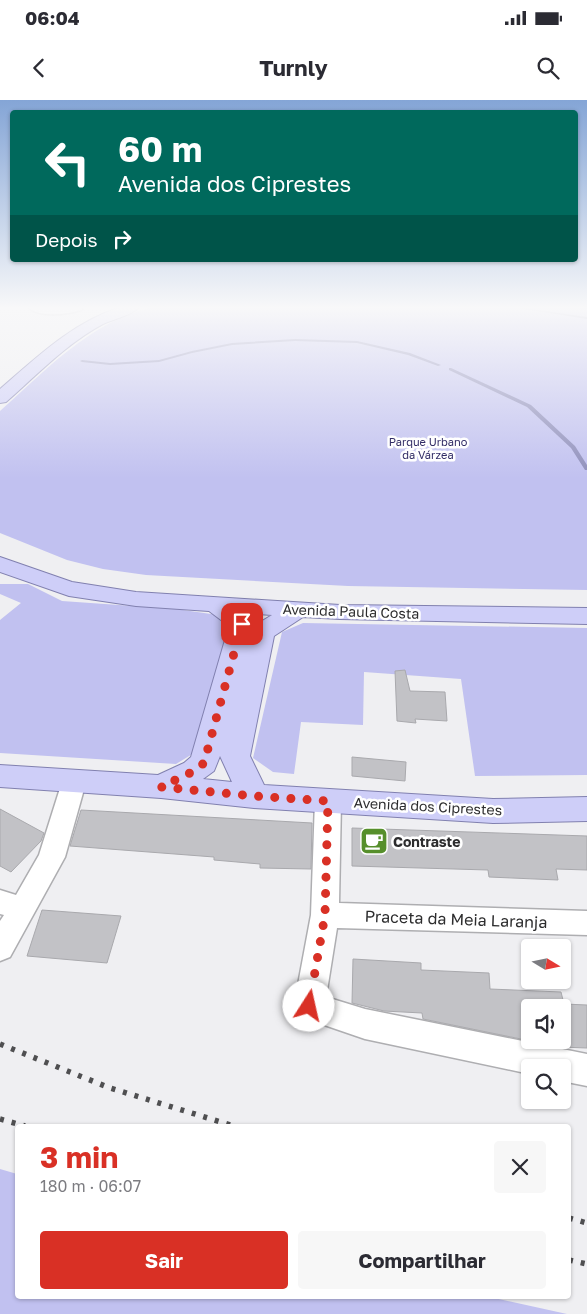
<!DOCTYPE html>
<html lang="pt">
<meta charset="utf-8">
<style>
:root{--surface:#fff;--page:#f7f7f7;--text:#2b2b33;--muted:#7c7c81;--accent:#d93025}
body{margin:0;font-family:"Golos Text",sans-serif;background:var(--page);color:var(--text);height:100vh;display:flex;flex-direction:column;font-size:19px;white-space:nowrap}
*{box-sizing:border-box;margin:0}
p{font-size:16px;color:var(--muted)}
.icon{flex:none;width:28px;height:28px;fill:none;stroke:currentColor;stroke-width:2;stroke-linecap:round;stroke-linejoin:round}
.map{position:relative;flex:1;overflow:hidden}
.drawer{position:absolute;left:15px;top:1024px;width:556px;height:175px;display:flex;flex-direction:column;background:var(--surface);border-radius:5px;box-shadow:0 1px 4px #0004}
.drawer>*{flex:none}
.top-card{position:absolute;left:10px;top:10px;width:568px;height:152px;border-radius:5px;box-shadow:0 1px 4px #0004;background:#00695c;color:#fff;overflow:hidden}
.needle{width:32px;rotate:100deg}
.fabs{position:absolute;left:521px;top:839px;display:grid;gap:10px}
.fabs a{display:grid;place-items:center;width:50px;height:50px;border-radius:5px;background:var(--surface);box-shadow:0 1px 4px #0004;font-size:25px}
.pin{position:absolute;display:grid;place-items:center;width:42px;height:42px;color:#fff;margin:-21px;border-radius:10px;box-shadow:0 2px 8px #0006}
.me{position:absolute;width:55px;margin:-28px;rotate:10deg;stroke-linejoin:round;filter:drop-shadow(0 0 4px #0008)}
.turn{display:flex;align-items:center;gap:18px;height:105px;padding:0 25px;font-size:22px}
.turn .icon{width:65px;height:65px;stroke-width:2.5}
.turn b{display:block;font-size:35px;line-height:42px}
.then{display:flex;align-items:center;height:48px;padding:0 25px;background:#0003;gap:10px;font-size:19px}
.round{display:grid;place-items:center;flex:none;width:52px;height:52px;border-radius:5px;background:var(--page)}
.headline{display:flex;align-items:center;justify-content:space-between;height:85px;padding:0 25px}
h1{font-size:30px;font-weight:700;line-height:38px;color:var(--accent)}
.action{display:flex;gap:10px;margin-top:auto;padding:10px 25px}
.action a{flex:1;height:58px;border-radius:5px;background:var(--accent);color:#fff;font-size:20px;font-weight:700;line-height:58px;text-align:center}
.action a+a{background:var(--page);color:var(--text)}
.status{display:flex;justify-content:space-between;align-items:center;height:35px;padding:0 25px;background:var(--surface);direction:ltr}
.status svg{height:14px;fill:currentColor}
header{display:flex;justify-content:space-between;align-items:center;height:65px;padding:0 25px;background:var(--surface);font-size:22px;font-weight:700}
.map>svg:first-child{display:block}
.green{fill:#c1c1f0}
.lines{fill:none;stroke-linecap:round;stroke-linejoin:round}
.stream{fill:#8e8ebb;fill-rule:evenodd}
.building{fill:#c2c2c6;stroke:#a9a9ad;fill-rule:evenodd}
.minor-casing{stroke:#aeaeb1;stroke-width:3}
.primary-casing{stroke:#8180af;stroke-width:2}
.minor{fill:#fff;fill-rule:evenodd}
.primary{fill:#cecef8;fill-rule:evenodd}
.rail{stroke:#4f4f51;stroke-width:5.5;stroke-dasharray:4 8;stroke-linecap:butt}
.route{stroke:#d93025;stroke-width:9;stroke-dasharray:0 16.2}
.labels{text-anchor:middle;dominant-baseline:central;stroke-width:5;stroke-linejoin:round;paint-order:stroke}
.far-park-label{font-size:11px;fill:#322d66;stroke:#fff}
.street-label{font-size:14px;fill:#2d2d2e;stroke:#fff}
.poi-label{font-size:14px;font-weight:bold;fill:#2d2d2e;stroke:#fff;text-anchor:start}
.near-street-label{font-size:16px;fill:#2d2d2e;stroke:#fff}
</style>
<div class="status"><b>06:04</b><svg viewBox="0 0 49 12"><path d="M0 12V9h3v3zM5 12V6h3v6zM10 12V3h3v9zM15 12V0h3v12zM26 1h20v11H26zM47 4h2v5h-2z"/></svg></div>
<header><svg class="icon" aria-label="back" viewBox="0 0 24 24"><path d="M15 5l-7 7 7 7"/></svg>Turnly<svg class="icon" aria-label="search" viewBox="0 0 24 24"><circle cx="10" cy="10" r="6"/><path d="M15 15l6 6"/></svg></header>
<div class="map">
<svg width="587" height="1214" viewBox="0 0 587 1214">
<rect width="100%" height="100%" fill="#efeff2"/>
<!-- green -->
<g class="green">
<path d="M 149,208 L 587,208 L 587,490 L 348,486 L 146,475 L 103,469 L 67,460 L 0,433 L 0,311 C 45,271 89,223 149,208 Z"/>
<path d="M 0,484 L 28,484 L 62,501 L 176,509 L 218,515 L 232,529 L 199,650 L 176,664 L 0,653 L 0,520 L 21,503 L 0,494 Z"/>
<path d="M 303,523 L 587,528 L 587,675 L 475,676 L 461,579 L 364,572 L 363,625 L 301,622 L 294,674 L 273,672 L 253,658 L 282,532 Z"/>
<path d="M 0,1069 L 17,1074 L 18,1196 L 485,1196 L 567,1214 L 0,1214 Z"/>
</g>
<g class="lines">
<!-- stream -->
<g class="stream">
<path d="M 518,208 L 524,208 L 587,217 L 587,219 Z"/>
<path d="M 295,239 L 357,241 L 410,253 L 441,265 L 438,266 L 408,255 L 357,243 L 295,241 L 232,245 L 192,253 L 159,262 L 110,265 L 82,262 L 80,261 L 82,260 L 110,263 L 159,260 L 192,251 L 232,243 Z"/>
<path d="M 449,268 L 451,268 L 531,305 L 575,346 L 587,365 L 587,370 L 585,370 L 571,348 L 527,307 L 449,270 Z"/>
</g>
</g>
<!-- building -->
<g class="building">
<path d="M 405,570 L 410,591 L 445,592 L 447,621 L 415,619 L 416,623 L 397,621 L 395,571 Z"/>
<path d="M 352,657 L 406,662 L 405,681 L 352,676 Z"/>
<path d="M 0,709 L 44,733 L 41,741 L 11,772 L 0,766 Z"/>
<path d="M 81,710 L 312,723 L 311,769 L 260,768 L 260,764 L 214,760 L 214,757 L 70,746 Z"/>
<path d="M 352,728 L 587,736 L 587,770 L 556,769 L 558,780 L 489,777 L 488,770 L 352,766 Z"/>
<path d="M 42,810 L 121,816 L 107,863 L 27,856 Z"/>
<path d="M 353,859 L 421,863 L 421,870 L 489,873 L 490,889 L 561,892 L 564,904 L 587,905 L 587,948 L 560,947 L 423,919 L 422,913 L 384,911 L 352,903 ZM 530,908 L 562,908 L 562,940 L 530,940 Z"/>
</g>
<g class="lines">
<defs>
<g id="minor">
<path d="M 29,208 L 83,208 L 81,210 C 68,214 40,218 29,208 Z"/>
<path d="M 74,673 L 83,675 L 86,682 L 65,757 L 10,857 L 0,861 L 0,821 L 4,815 L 0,814 L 0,790 L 16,795 L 39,755 L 62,682 L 65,675 Z"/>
<path d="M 328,691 L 337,694 L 341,701 L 339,803 L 587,811 L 587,835 L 337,828 L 326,897 L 365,909 L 587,954 L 587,986 L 562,981 L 562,968 L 530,968 L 530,974 L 365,939 L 298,916 L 294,906 L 311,815 L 315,701 L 319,694 Z"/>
</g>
<g id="primary">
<path d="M 118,208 L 138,208 C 134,214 112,220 103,224 C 67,243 37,275 6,302 L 0,303 L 0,289 C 36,258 72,223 118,208 Z"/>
<path d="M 0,457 L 72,482 L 136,492 L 340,505 L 587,508 L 587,524 L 340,519 L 303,517 L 274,536 L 250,656 L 264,685 L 493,699 L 587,697 L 587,721 L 493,723 L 254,708 L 161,698 L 0,687 L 0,665 L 158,675 L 184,663 L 191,657 L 229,526 L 209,511 L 136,506 L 69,496 L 0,472 ZM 243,513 L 272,515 L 254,526 L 251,519 ZM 220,656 L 232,682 L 203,679 L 214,671 Z"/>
</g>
</defs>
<!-- minor casing -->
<use href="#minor" class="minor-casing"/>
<!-- primary casing -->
<use href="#primary" class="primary-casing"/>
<!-- minor -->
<use href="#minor" class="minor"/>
<!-- primary -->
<use href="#primary" class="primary"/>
<!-- rail -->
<g class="rail">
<path d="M 0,944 L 110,988 L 234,1026"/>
<path d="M 0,1019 L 25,1026"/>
<path d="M 569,1118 L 587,1123"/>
<path d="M 569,1160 L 587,1164"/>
</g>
</g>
<!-- sky -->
<linearGradient id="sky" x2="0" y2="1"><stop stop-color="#84a5d6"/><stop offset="0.55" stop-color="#f8f8f9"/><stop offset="1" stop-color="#f8f8f9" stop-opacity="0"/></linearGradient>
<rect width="587" height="378" fill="url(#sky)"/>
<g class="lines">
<!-- route -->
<path class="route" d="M 242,524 L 204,663 L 194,671 L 161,687 L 254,696 L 328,701 L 325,815 L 309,906"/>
</g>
<!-- icons -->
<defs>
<symbol id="cafe-square" viewBox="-11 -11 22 22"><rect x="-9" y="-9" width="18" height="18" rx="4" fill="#568f2b" stroke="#fff"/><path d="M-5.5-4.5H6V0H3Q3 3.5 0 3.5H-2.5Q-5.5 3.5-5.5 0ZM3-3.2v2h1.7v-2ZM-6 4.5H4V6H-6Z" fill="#fff"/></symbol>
</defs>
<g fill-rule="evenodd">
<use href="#cafe-square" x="358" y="725" width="32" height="32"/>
</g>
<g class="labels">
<!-- far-park labels -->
<g class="far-park-label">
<text x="428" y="341">Parque Urbano<tspan x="428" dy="13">da Várzea</tspan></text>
</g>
<!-- street labels -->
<g class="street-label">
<text transform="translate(351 511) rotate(2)">Avenida Paula Costa</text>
<text transform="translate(428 706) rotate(3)">Avenida dos Ciprestes</text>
</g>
<!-- poi labels -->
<g class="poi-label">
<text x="393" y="741">Contraste</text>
</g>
<!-- near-street labels -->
<g class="near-street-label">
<text transform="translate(456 819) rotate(2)">Praceta da Meia Laranja</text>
</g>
</g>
</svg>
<div class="fabs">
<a><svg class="needle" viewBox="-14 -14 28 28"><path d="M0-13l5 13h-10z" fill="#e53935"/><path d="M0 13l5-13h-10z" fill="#7c7c81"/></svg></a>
<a><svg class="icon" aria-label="sound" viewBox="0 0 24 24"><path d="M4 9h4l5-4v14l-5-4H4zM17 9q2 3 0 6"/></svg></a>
<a><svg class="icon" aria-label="search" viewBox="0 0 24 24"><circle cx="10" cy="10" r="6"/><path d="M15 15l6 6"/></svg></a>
</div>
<div class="pin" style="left:242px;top:524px;background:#d93025"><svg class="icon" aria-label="arrive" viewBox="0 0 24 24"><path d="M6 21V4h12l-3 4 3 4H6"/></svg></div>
<svg class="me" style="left:309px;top:906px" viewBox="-20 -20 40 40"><circle r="19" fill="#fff"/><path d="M0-13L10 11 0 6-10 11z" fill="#d93025"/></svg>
<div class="top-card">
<div class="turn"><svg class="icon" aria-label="left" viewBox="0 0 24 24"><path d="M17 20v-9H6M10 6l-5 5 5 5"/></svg><div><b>60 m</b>Avenida dos Ciprestes</div></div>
<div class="then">Depois<svg class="icon" aria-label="right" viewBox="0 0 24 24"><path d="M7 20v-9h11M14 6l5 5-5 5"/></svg></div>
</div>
<section class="drawer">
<div class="headline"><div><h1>3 min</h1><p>180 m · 06:07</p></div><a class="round"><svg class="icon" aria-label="close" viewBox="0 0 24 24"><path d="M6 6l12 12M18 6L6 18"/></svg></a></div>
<div class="action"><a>Sair</a><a>Compartilhar</a></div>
</section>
</div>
